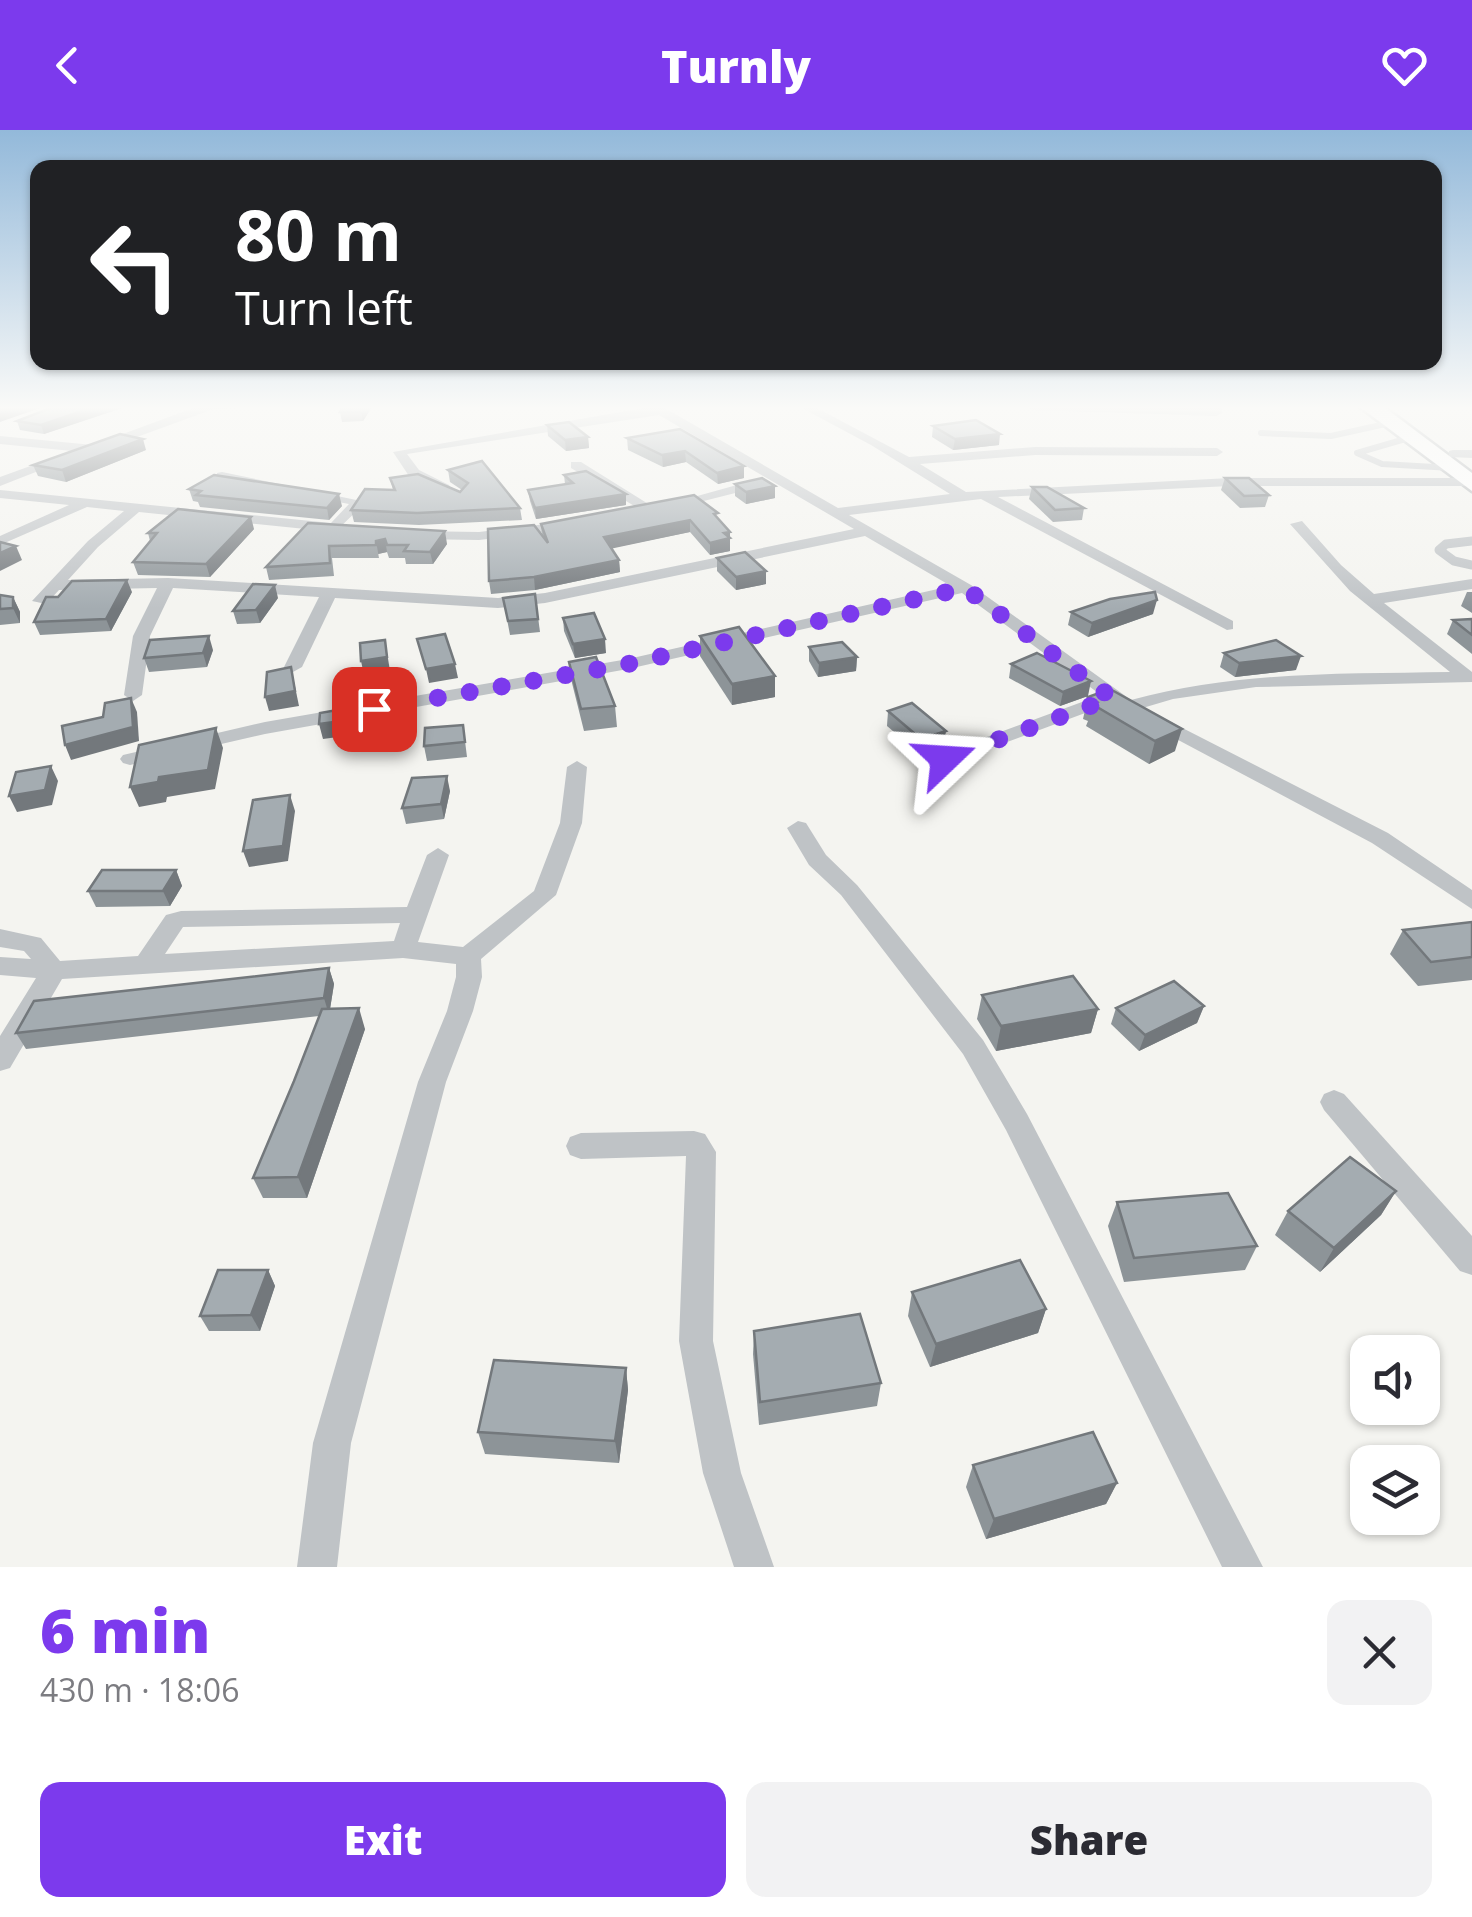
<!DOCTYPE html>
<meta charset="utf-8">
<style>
:root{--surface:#fff;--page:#f2f2f3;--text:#2b2b33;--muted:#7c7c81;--accent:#7c3aed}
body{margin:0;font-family:"Open Sans",sans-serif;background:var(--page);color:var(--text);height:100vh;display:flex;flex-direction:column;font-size:38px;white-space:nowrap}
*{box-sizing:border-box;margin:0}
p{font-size:32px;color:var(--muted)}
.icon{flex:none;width:55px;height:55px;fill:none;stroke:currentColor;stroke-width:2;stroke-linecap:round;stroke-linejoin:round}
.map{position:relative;height:1437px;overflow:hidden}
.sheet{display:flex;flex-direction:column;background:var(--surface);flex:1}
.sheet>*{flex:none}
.hud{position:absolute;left:30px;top:30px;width:1412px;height:210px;border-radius:20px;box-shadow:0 2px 8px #0004;background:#202124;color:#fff;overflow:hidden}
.buttons{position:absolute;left:1350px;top:1205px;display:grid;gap:20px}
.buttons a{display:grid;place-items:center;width:90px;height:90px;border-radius:20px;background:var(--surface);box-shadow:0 2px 8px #0004;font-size:50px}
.pin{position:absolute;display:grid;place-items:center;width:85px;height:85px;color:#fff;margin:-42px;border-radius:20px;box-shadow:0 5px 15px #0006}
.me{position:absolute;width:110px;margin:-55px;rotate:70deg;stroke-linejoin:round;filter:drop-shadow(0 0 8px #0008)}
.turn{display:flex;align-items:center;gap:35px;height:210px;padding:0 40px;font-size:45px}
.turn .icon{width:130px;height:130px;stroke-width:2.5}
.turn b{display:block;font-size:70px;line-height:85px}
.round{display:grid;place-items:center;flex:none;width:105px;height:105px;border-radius:20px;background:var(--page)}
.overview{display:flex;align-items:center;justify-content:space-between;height:170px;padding:0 40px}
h1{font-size:60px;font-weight:800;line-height:75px;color:var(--accent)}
.primary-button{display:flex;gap:20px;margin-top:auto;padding:20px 40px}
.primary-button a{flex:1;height:115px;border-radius:20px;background:var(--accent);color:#fff;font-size:40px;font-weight:800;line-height:115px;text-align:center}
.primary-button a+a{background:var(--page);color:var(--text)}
header{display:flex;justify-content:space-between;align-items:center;height:130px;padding:0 40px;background:var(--accent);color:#fff;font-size:45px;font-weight:800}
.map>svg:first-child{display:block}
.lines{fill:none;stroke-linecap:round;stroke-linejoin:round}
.trunk-casing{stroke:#b0b4b7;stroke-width:5}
.service-far1{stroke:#bfc3c6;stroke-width:6}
.service{stroke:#bfc3c6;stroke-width:9}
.minor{fill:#bfc3c6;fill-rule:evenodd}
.trunk{fill:#fff;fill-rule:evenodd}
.wall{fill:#8d9498}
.shaded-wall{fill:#73787c}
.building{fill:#a4acb1;stroke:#73787c;stroke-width:2.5}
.route{stroke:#7c3aed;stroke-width:18;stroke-dasharray:0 32.4}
</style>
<header><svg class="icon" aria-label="back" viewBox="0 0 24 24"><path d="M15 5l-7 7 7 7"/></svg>Turnly<svg class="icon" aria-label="heart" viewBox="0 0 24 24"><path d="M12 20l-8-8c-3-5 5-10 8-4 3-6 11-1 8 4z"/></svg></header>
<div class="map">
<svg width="1472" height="1437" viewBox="0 0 1472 1437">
<rect width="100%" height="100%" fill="#f4f4f0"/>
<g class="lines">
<defs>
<path id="trunk" d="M 1360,277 L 1384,277 L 1472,343 L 1472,361 Z"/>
</defs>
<!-- trunk casing -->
<use href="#trunk" class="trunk-casing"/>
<!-- service-far1 -->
<g class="service-far1">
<path d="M 1261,303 L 1331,306 L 1390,293"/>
<path d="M 1412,307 L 1357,323 L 1382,334 L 1452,338"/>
</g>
<!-- service -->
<path class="service" d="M 1472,411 L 1446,414 L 1439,420 L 1454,431 L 1472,435"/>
<!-- minor -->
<g class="minor">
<path d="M 196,277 L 256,277 L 211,280 L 93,323 L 0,314 L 0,306 L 93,315 Z"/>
<path d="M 649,277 L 663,277 L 838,378 L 950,364 L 871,315 L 800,277 L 815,277 L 909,327 L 1035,317 L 1217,318 L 1223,322 L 1217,326 L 1035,325 L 920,334 L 966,362 L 1230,348 L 1472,348 L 1470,356 L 1230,356 L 998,367 L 1233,491 L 1233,499 L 1227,500 L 981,369 L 849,385 L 971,455 L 1131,570 C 1237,541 1342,544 1450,542 L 1350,461 L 1290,394 L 1302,391 L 1341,435 L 1374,464 L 1472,449 L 1472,459 L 1384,473 L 1472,542 L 1472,552 L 1256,557 L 1173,569 L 1129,582 L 1112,573 L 945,635 L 938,633 L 935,629 L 938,625 L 1101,565 L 962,463 L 628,539 L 265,604 L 130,635 L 123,633 L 120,629 L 123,625 L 265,592 L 628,529 L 951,456 L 865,406 L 545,473 L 498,478 L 335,468 L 302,537 L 293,542 L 284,537 L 319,467 L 173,458 L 150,506 L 142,565 L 133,571 L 124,565 L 133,506 L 157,458 L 59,460 L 46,474 L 32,471 L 88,411 L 124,381 L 87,377 L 0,415 L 0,406 L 69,375 L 0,368 L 0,360 L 331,393 L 349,374 L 217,349 L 217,343 L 222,342 L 366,372 L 335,402 L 139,382 L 98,417 L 68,450 L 168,448 L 498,468 L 545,463 L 854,399 L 659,285 L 407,324 L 419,340 L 449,355 L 451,358 L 444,362 L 409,346 L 393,322 Z"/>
<path d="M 1027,277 L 1222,277 L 1222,283 L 1216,286 L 1032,280 Z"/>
<path d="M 1453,320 L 1472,320 L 1472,328 L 1449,327 L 1449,321 Z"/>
<path d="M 58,326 L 69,329 L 0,356 L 0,347 Z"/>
<path d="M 571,332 L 581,332 L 658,380 L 646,383 L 571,338 Z"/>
<path d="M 762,348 L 769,352 L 767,355 L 672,379 L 665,375 Z"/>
<path d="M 572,391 L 579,395 L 577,398 L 479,410 L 415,409 L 408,405 L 415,401 L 479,402 Z"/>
<path d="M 1157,585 L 1388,703 L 1472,760 L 1472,779 L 1372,713 L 1150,595 L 1147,591 L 1150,587 Z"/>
<path d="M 577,631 L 587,637 L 582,693 L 556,765 L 481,829 L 482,847 L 473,881 L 446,952 L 351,1313 L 337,1437 L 297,1437 L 313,1313 L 418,952 L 447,881 L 456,847 L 456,834 L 403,828 L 62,849 L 10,938 L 0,941 L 0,906 L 36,848 L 0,845 L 0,827 L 31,829 L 24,821 L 0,817 L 0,799 L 41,808 L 60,831 L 138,826 L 166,785 L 181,781 L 407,777 L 427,725 L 438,718 L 449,725 L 418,812 L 463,817 L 534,761 L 560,693 L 567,637 ZM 400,793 L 394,811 L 165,824 L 183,797 Z"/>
<path d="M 798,691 L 806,693 L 826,725 L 857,755 L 983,910 L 1027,984 L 1263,1437 L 1222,1437 L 1006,1000 L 963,924 L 841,765 L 809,735 L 787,698 Z"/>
<path d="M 1334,960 L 1344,964 L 1472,1106 L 1472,1145 L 1460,1141 L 1324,980 L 1320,972 L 1324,964 Z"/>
<path d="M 694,1001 L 705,1004 L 716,1022 L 713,1211 L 741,1343 L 774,1437 L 734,1437 L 703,1343 L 679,1211 L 686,1026 L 581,1029 L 570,1025 L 566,1016 L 570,1007 L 581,1003 Z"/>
</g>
<!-- trunk -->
<use href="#trunk" class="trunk"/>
</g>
<!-- wall -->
<g class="wall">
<path d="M 343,277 L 372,277 L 363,291 L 342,292 L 340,282 Z"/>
<path d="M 122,278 L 44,304 L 20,300 L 17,291 Z"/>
<path d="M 547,295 L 588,307 L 589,318 L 566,321 L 548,306 Z"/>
<path d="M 933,296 L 999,315 L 953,320 L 932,307 Z"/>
<path d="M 680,299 L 744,336 L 744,348 L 718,354 L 686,332 L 663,337 L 628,320 L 627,308 Z"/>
<path d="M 146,320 L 66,352 L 38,346 L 33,335 Z"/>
<path d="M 448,340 L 520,378 L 522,390 L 419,395 L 354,392 L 351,380 L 393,360 L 390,348 L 460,362 L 462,360 L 450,352 Z"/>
<path d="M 564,345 L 626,364 L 626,375 L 536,389 L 530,371 L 528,360 L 565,354 Z"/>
<path d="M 1225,348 L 1269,365 L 1265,377 L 1240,378 L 1221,360 Z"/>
<path d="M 735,354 L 775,368 L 746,374 L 735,366 Z"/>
<path d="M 1032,357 L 1084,378 L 1082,390 L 1053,392 L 1029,369 Z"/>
<path d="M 189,359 L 342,376 L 329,390 L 200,377 L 198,372 L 193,371 Z"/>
<path d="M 719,389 L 730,402 L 730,421 L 710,425 L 690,402 L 611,418 L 619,430 L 620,442 L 535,460 L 491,464 L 489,451 L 542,406 L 541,394 Z"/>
<path d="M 308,393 L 447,414 L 433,434 L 406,434 L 405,428 L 389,428 L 387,422 L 378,424 L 379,428 L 332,428 L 334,446 L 269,450 L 266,437 Z"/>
<path d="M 254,399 L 210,447 L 138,445 L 133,432 L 150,411 L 148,403 Z"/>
<path d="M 717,428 L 766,441 L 766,454 L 736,460 L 717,441 Z"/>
<path d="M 132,462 L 111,501 L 40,505 L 34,492 Z"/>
<path d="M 1467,462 L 1472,462 L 1472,483 L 1461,476 Z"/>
<path d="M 535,464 L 540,502 L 510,505 L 503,468 Z"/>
<path d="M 0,465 L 13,467 L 20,482 L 20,493 L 0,495 Z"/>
<path d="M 278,468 L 260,493 L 237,494 L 233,481 Z"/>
<path d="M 1071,482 L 1153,484 L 1088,507 L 1068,495 Z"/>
<path d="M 563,488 L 606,523 L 575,528 L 564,501 Z"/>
<path d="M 1472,489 L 1472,524 L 1447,504 L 1453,490 Z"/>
<path d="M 700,506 L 775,567 L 732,575 L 700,526 Z"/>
<path d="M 809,517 L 857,527 L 856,541 L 818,547 L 809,531 Z"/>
<path d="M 213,520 L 207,537 L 149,542 L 144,528 Z"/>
<path d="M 1224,523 L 1296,540 L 1235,547 L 1220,537 Z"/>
<path d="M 569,532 L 615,576 L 617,597 L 584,601 L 572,553 Z"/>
<path d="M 1011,534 L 1088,566 L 1060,576 L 1009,548 Z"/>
<path d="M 1088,567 L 1175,621 L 1149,634 L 1086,596 L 1088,591 L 1083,589 Z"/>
<path d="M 888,581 L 944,615 L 920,624 L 887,596 Z"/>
<path d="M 463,595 L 467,627 L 427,631 L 424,616 Z"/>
<path d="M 450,661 L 444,689 L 406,694 L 402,678 Z"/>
<path d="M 176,740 L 182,756 L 170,776 L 96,777 L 88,761 Z"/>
<path d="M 1472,792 L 1472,850 L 1418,856 L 1390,824 L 1403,800 Z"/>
<path d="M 329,838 L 334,854 L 330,879 L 365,899 L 307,1068 L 263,1068 L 253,1048 L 294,951 L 319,886 L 26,919 L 16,903 Z"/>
<path d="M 982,865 L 1098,879 L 1091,903 L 996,921 L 977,889 Z"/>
<path d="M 1204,876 L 1197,893 L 1139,921 L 1111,894 L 1116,878 Z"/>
<path d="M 1396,1061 L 1381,1085 L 1320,1142 L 1275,1105 L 1288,1081 Z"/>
<path d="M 1117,1072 L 1257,1116 L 1245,1140 L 1124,1152 L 1108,1096 Z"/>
<path d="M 268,1140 L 275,1156 L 260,1201 L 209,1201 L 200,1186 Z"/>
<path d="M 912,1162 L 1046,1179 L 1038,1203 L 930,1237 L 908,1186 Z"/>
<path d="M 754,1201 L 881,1253 L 877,1276 L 759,1295 L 753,1224 Z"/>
<path d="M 626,1238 L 628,1260 L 619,1333 L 485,1324 L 478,1302 Z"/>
<path d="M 973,1335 L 1117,1353 L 1106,1374 L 986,1409 L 966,1357 Z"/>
</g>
<!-- shaded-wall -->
<g class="shaded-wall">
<path d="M 14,277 L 43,277 L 0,292 L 0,282 Z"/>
<path d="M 94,277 L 122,278 L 44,304 L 41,295 Z"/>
<path d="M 364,277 L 372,277 L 363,291 L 361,282 Z"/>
<path d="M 1000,304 L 999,315 L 953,320 L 955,309 Z"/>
<path d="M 588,307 L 589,318 L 566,321 L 565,310 Z"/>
<path d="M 143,309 L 146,320 L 66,352 L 62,340 Z"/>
<path d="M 685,321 L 686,332 L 663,337 L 662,325 Z"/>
<path d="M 744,336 L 744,348 L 718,354 L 717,343 Z"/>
<path d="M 775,356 L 775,368 L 746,374 L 746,362 Z"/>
<path d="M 339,364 L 342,376 L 329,390 L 327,378 Z"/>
<path d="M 626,364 L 626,375 L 536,389 L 535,378 Z"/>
<path d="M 251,387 L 254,399 L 210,447 L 206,434 Z"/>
<path d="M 690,390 L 690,402 L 605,420 L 604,407 Z"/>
<path d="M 445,401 L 447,414 L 433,434 L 430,422 Z"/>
<path d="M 730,402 L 730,421 L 710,425 L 710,413 L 724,403 Z"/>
<path d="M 385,409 L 387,422 L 378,424 L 379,428 L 376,411 Z"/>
<path d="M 16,416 L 22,430 L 0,441 L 0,423 Z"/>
<path d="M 619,430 L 620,442 L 535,460 L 534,447 Z"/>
<path d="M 766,441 L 766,454 L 736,460 L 736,447 Z"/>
<path d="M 127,450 L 132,462 L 111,501 L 106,489 Z"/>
<path d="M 275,455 L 278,468 L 260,493 L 256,480 Z"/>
<path d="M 13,467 L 20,482 L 20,493 L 13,478 Z"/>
<path d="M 1157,470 L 1153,484 L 1088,507 L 1092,493 Z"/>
<path d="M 209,506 L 213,520 L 207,537 L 203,523 Z"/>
<path d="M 605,509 L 606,523 L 575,528 L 573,514 Z"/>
<path d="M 385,510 L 390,541 L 364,545 L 361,531 Z"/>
<path d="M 1301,526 L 1296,540 L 1235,547 L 1239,533 Z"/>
<path d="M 857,527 L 856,541 L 818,547 L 819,533 Z"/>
<path d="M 455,534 L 458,548 L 429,553 L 426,539 Z"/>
<path d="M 291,537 L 299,576 L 269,581 L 265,567 Z"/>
<path d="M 775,546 L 775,567 L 732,575 L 732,554 Z"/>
<path d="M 1091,551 L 1088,566 L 1060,576 L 1063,562 Z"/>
<path d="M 131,568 L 137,582 L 139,611 L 71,630 L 65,615 Z"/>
<path d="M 394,570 L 397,584 L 397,599 L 323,609 L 319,594 Z"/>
<path d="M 216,598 L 223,618 L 215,659 L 167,667 L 166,672 L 139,677 L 130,657 L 159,647 Z"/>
<path d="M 1182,599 L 1175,621 L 1149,634 L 1155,611 Z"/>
<path d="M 946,601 L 944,615 L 920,624 L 921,609 Z"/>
<path d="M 51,636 L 58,651 L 52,675 L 17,682 L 9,666 Z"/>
<path d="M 447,646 L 450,661 L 444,689 L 441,674 Z"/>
<path d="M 290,665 L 295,681 L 288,731 L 249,737 L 243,721 Z"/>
<path d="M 176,740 L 182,756 L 170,776 L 163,761 Z"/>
<path d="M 329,838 L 334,854 L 329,885 L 324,868 Z"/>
<path d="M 1204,876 L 1197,893 L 1139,921 L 1145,905 Z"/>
<path d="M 359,878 L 365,899 L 307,1068 L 298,1047 Z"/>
<path d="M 1098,879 L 1091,903 L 996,921 L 1001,896 Z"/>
<path d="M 1396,1061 L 1381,1085 L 1320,1142 L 1334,1118 Z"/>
<path d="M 268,1140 L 275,1156 L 260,1201 L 251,1185 Z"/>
<path d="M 1046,1179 L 1038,1203 L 930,1237 L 936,1214 Z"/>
<path d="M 626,1238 L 628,1260 L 619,1333 L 615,1311 Z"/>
<path d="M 1117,1353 L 1106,1374 L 986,1409 L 994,1389 Z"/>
</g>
<!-- building -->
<g class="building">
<path d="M 0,277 L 14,277 L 0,282 Z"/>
<path d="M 53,277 L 94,277 L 41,295 L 17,291 Z"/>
<path d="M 343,277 L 364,277 L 361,282 L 340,282 Z"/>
<path d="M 976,290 L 1000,304 L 955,309 L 933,296 Z"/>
<path d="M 569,292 L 588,307 L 565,310 L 547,295 Z"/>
<path d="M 680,299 L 744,336 L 717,343 L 685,321 L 662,325 L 627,308 Z"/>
<path d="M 120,304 L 143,309 L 62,340 L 33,335 Z"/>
<path d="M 482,331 L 520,378 L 417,383 L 351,380 L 365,359 L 395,360 L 390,348 L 418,344 L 460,362 L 468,353 L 448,340 Z"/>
<path d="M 586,341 L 626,364 L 535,378 L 528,360 L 573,353 L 564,345 Z"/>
<path d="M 214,345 L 339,364 L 327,378 L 196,365 L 201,361 L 189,359 Z"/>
<path d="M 762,348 L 775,356 L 746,362 L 735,354 Z"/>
<path d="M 1225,348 L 1249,348 L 1269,365 L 1244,366 Z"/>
<path d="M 1032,357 L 1047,357 L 1084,378 L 1055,380 Z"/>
<path d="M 694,365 L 718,383 L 714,384 L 730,402 L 724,403 L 730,408 L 710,413 L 690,390 L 604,407 L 619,430 L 534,447 L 489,451 L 488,399 L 534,395 L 548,413 L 541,394 Z"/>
<path d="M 178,379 L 251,387 L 206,434 L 133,432 L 157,403 L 148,403 Z"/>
<path d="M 308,393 L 445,401 L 430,422 L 404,421 L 408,415 L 387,415 L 385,409 L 376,411 L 376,415 L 329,416 L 330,433 L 266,437 Z"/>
<path d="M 0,412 L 16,416 L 0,423 Z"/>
<path d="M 745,422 L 766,441 L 736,447 L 717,428 Z"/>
<path d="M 127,450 L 106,489 L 34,492 L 46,467 L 58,467 L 72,451 Z"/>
<path d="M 253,454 L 275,455 L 256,480 L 233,481 Z"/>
<path d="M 1155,462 L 1157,470 L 1092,493 L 1071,482 L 1110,469 Z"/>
<path d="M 535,464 L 538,489 L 508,491 L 503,468 Z"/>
<path d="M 0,465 L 13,467 L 13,478 L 0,479 Z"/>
<path d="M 594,483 L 605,509 L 573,514 L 563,488 Z"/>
<path d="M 1472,489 L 1472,505 L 1453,490 Z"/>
<path d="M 739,497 L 775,546 L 732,554 L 700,506 Z"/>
<path d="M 445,504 L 455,534 L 426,539 L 417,509 Z"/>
<path d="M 209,506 L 203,523 L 144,528 L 150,510 Z"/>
<path d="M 385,510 L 387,527 L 361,531 L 360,513 Z"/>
<path d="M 1276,510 L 1301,526 L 1239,533 L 1224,523 Z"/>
<path d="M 842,512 L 857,527 L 819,533 L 809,517 Z"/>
<path d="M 1037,523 L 1091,551 L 1063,562 L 1011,534 Z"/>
<path d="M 596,527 L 615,576 L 581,579 L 569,532 Z"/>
<path d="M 291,537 L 295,561 L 265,567 L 267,542 Z"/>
<path d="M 1110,559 L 1182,599 L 1155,611 L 1092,574 L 1097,572 L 1088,567 Z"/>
<path d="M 131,568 L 133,597 L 65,615 L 62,596 L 103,587 L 105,573 Z"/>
<path d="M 394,570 L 394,584 L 319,594 L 320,583 Z"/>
<path d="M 912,573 L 946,601 L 921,609 L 888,581 Z"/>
<path d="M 463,595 L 465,612 L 424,616 L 425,598 Z"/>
<path d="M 216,598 L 208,640 L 159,647 L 158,652 L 130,657 L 139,615 Z"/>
<path d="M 51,636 L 45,660 L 9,666 L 16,642 Z"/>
<path d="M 447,646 L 441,674 L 402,678 L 412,648 Z"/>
<path d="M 290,665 L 283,716 L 243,721 L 253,670 Z"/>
<path d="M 102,740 L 176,740 L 163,761 L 88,761 Z"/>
<path d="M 1472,792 L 1472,827 L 1431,832 L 1403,800 Z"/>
<path d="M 329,838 L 324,868 L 16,903 L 34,871 Z"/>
<path d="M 1073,846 L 1098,879 L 1001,896 L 982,865 Z"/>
<path d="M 1174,851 L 1204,876 L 1145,905 L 1116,878 Z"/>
<path d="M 359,878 L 298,1047 L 253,1048 L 294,951 L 322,879 Z"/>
<path d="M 1350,1027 L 1396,1061 L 1334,1118 L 1288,1081 Z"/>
<path d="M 1228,1063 L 1257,1116 L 1134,1128 L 1117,1072 Z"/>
<path d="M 1020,1130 L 1046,1179 L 936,1214 L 912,1162 Z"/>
<path d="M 218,1140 L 268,1140 L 251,1185 L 200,1186 Z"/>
<path d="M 860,1184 L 881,1253 L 760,1272 L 754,1201 Z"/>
<path d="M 494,1230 L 626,1238 L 615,1311 L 478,1302 Z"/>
<path d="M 1093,1302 L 1117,1353 L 994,1389 L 973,1335 Z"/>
</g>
<!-- sky -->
<linearGradient id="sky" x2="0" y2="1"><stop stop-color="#93b9da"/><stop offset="0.58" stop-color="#fafaf8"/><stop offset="1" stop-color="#fafaf8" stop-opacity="0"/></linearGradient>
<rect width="1472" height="479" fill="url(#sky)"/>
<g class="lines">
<!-- route -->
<path class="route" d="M 374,579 L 628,534 L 965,458 L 1112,568 L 945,629"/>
</g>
</svg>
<div class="buttons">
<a><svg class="icon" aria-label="sound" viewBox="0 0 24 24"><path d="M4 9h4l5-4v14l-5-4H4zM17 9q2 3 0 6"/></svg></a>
<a><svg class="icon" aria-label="layers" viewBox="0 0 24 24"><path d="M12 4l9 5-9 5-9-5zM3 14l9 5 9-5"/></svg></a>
</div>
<div class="pin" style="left:374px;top:579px;background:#d93025"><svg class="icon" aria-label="arrive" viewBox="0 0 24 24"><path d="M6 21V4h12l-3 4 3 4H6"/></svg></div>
<svg class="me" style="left:945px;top:629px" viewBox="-20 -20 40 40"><path d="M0-17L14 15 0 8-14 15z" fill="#7c3aed" stroke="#fff" stroke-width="4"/></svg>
<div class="hud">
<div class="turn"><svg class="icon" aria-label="left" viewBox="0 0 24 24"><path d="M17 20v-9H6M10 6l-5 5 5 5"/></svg><div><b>80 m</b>Turn left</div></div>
</div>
</div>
<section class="sheet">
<div class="overview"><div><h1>6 min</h1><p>430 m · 18:06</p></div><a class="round"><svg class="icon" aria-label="close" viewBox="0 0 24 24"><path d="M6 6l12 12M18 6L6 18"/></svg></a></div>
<div class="primary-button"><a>Exit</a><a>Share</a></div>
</section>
